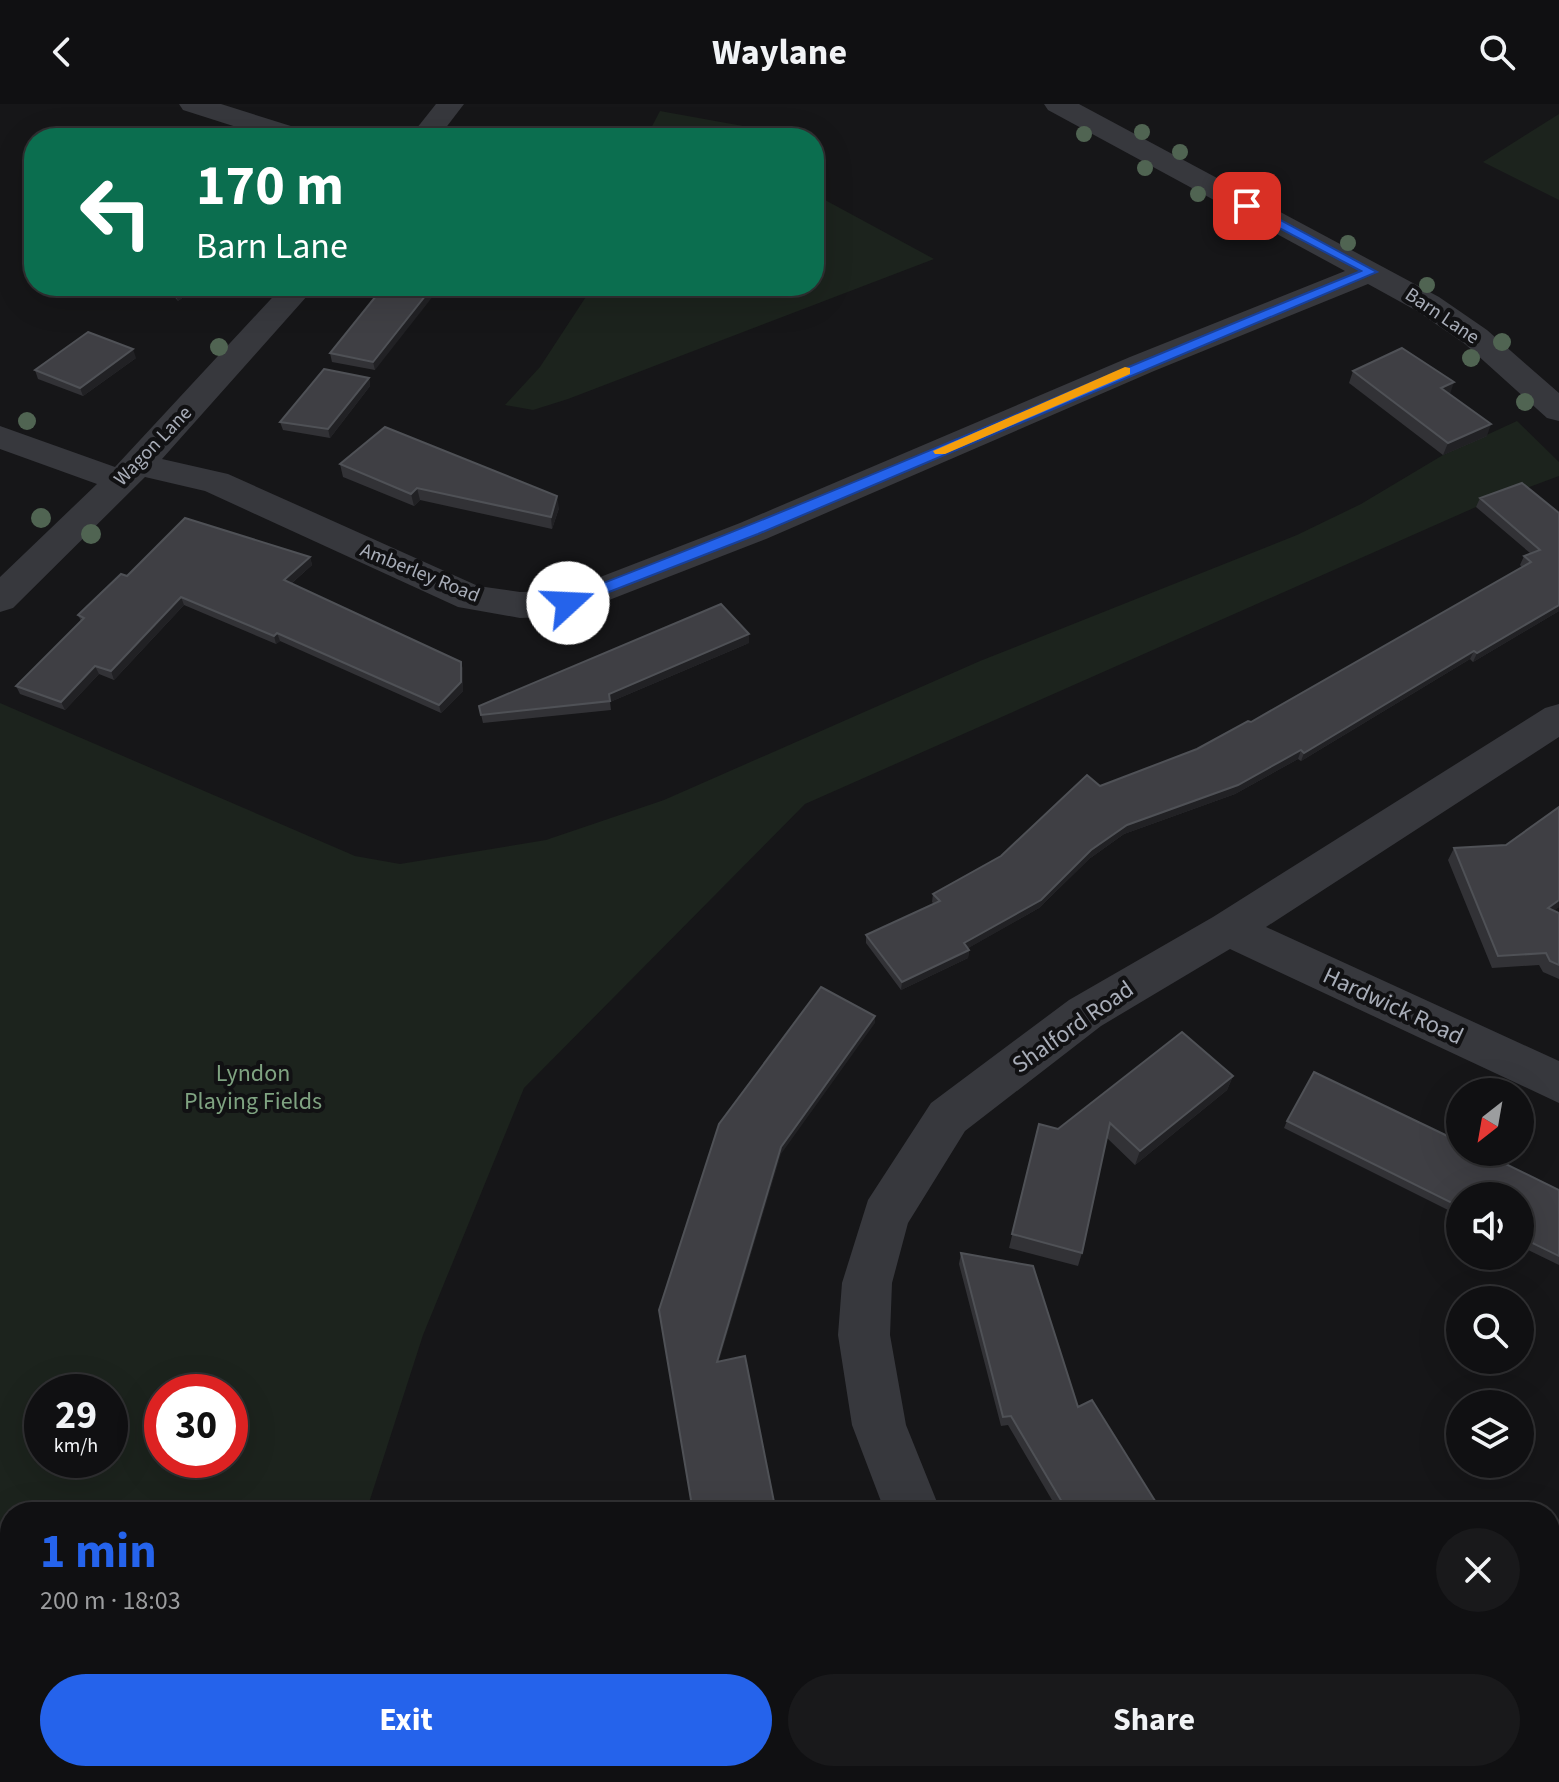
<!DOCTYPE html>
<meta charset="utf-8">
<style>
:root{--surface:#101012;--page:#19191b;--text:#f1f3f6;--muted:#9c9d9f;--line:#303032;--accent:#2563eb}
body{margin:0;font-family:"Source Sans 3",sans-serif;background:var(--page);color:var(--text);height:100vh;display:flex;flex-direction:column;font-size:30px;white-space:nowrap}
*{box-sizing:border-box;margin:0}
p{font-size:26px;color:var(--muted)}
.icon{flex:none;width:44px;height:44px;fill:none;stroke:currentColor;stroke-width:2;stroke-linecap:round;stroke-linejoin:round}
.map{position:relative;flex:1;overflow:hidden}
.details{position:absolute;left:0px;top:1398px;width:1560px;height:280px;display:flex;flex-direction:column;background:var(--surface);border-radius:32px 32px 0 0;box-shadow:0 8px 32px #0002,0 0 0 2px var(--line)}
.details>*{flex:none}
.hud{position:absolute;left:24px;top:24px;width:800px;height:168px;border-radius:32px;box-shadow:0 8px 32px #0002,0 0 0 2px var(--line);background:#0b6e4f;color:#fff;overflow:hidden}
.needle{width:52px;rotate:211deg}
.tools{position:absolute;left:1446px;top:974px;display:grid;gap:16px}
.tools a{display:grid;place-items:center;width:88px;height:88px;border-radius:50%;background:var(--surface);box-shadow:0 8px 32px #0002,0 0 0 2px var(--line);font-size:40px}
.speed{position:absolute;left:24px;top:1270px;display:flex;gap:16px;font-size:40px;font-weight:700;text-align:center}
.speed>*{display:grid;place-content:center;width:104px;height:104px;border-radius:50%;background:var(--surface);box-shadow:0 8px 32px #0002,0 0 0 2px var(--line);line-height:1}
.speed small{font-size:20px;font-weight:400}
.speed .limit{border:12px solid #d22;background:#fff;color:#111}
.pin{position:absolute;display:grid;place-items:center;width:68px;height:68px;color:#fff;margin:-34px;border-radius:16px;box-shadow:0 4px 12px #0006}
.me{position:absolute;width:88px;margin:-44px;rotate:70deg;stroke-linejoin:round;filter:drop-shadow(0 0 6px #0008)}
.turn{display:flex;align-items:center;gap:28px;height:168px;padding:0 40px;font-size:36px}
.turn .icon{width:104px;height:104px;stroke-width:2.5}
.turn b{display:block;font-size:56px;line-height:68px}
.round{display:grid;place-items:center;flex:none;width:84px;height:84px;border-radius:42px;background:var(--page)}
.summary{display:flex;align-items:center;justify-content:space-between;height:136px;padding:0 40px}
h1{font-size:48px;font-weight:700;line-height:60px;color:var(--accent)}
.button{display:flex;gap:16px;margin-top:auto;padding:16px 40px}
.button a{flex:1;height:92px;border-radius:48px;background:var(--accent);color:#fff;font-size:32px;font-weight:700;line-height:92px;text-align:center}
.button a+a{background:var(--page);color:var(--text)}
header{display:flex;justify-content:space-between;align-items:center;height:104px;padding:0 40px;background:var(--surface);font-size:36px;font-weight:700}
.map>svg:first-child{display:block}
.green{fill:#1c231d;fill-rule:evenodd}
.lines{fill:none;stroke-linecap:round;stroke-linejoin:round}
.stream{fill:#2c353c;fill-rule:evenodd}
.minor{fill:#37383d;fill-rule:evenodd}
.tree{fill:#506452}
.wall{fill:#323236}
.shaded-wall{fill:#212124}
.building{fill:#3f3f44;stroke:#4f5156;stroke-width:2}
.route{fill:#2563eb;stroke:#184099;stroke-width:2}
.slow{fill:#f59e0b}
.labels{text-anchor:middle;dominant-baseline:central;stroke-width:8;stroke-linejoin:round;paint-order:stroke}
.far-street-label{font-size:20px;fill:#a8adb8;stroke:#111113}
.street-label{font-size:24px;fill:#a8adb8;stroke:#111113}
.park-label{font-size:24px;fill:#7fa381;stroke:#111113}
</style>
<header><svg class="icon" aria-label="back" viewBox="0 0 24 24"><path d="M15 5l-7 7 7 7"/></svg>Waylane<svg class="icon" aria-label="search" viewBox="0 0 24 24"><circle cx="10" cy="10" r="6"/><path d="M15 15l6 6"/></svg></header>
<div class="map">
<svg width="1559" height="1678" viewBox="0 0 1559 1678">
<rect width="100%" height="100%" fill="#161618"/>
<!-- green -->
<g class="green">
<path d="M 660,7 L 754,24 L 755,34 L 646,34 Z"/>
<path d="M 1559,10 L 1559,96 L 1483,58 Z"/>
<path d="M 814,90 L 934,155 L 568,295 L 533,306 L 505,301 L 540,263 L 593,182 L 814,182 Z"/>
<path d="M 1517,317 L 1559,358 L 1559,372 L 1476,403 L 805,700 L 524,984 L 423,1231 L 366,1408 L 10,1408 L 10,1668 L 388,1668 L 397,1678 L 0,1678 L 0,599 L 355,752 L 400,760 L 546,736 L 664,696 L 980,557 L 1297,431 L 1361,400 L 1443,351 ZM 42,1288 L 110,1288 L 110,1356 L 42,1356 ZM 162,1288 L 230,1288 L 230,1356 L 162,1356 Z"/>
</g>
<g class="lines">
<!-- stream -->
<path class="stream" d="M 376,1668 L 392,1668 L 397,1678 L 374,1678 Z"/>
<!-- minor -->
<g class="minor">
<path d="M 179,0 L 221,0 L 310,28 L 314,34 L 271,34 L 183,6 Z"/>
<path d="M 436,0 L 464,0 L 438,34 L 409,34 Z"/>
<path d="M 1044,0 L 1079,0 L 1439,193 L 1487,226 L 1559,289 L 1559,317 L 1547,314 L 1465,240 L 1417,207 L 1368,180 L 1154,267 L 766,435 L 568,512 L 520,514 L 458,503 L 205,387 L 145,373 L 13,504 L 0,508 L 0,473 L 97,380 L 0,345 L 0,322 L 115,363 L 283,182 L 316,182 L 162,355 L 228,370 L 478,482 L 520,488 L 564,487 L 740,419 L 1130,253 L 1345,167 L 1048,6 Z"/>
<path d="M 1559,600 L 1559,633 L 1266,823 L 1559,957 L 1559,999 L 1230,845 L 1101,922 L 965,1027 L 908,1119 L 892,1179 L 890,1231 L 906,1321 L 941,1408 L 885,1408 L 852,1321 L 838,1231 L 842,1179 L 868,1096 L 931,999 L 1069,896 L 1213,813 L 1545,604 Z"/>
<path d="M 1140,1668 L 1211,1668 L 1215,1678 L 1144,1678 Z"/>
</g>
</g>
<!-- trees -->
<g class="tree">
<circle cx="1142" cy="28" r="8"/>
<circle cx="1084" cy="30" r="8"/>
<circle cx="1180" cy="48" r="8"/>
<circle cx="1145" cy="64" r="8"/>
<circle cx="1198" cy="90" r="8"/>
<circle cx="1270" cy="98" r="8"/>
<circle cx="1348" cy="139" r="8"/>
<circle cx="1427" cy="181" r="8"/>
<circle cx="1502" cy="238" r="9"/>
<circle cx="219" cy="243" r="9"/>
<circle cx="1471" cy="254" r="9"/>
<circle cx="1525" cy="298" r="9"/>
<circle cx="27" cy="317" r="9"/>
<circle cx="41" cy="414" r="10"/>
<circle cx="91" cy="430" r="10"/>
</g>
<!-- wall -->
<g class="wall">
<path d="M 165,182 L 199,182 L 178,197 Z"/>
<path d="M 384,182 L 375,266 L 332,258 L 330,249 Z"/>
<path d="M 136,254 L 83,292 L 38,275 L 35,266 Z"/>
<path d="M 1353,267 L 1449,290 L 1487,332 L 1443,351 L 1349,279 Z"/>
<path d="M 369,274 L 370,282 L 330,334 L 283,326 L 280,318 Z"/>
<path d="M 340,360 L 559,404 L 552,425 L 420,396 L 414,402 L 343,373 Z"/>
<path d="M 1480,394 L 1559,409 L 1559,507 L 1473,558 L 1470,555 L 1301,657 L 1298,655 L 1235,690 L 1124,730 L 1089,755 L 1039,804 L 968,844 L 969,846 L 968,854 L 901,886 L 866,839 L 866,831 L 934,800 L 932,798 L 933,790 L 1001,752 L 1100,682 L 1197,645 L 1251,618 L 1522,463 L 1520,461 L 1524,452 L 1530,449 L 1476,403 Z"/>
<path d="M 310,453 L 312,461 L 291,480 L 461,558 L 463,566 L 463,587 L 441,609 L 280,537 L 276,540 L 184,501 L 114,576 L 99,570 L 65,606 L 20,590 L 16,582 L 81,517 L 78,511 L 127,472 Z"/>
<path d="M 749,539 L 610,598 L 611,606 L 483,619 L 479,602 Z"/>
<path d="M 1506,741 L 1559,803 L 1554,806 L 1559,809 L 1559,875 L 1543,868 L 1539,861 L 1492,864 L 1448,756 L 1454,744 Z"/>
<path d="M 1233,972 L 1227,986 L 1135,1061 L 1107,1034 L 1082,1149 L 1078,1162 L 1009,1144 L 1039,1020 L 1058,1025 Z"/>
<path d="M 1287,1017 L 1559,1086 L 1559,1161 L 1520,1142 L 1520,1092 L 1460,1092 L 1460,1112 L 1284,1024 Z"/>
<path d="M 961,1149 L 1078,1303 L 1162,1408 L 1059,1408 L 1008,1321 L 1001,1322 L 959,1160 Z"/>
<path d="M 1440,1668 L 1550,1668 L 1559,1678 L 1441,1678 L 1444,1670 Z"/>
</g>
<!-- shaded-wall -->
<g class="shaded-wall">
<path d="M 185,182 L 199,182 L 178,197 L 175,189 Z"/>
<path d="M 433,182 L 441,182 L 375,266 L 373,258 Z"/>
<path d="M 133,245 L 136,254 L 83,292 L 80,284 Z"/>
<path d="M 369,274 L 370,282 L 330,334 L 328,325 Z"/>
<path d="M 1454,278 L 1450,290 L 1441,284 Z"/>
<path d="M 1491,320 L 1487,332 L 1443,351 L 1448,339 Z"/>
<path d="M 417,384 L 420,396 L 414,402 L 411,390 Z"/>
<path d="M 557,392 L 559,404 L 552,425 L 551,413 Z"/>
<path d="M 310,453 L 312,461 L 286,484 L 284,476 Z"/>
<path d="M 181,493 L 184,501 L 114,576 L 111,567 Z"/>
<path d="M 1559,501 L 1559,507 L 1473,558 L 1477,549 Z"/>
<path d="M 277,529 L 280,537 L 276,540 L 274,532 Z"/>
<path d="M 749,530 L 749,539 L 610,598 L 609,590 Z"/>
<path d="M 1474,547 L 1470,555 L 1301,657 L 1304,649 Z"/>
<path d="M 461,558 L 463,566 L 463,587 L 441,609 L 439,601 Z"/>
<path d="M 95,562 L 99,570 L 65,606 L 61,598 Z"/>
<path d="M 1301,646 L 1298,655 L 1235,690 L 1124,730 L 1089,755 L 1039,804 L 963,847 L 964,839 L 1127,721 Z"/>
<path d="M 1559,796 L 1559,803 L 1541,816 L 1548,804 Z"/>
<path d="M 969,846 L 968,854 L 901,886 L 902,878 Z"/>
<path d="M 875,912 L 875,919 L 781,1050 L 717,1264 L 717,1258 L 781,1043 Z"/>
<path d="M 1233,972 L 1227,986 L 1135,1061 L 1140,1047 Z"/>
</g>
<!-- building -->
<g class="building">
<path d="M 170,182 L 185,182 L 175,189 Z"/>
<path d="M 384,182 L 433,182 L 373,258 L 330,249 Z"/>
<path d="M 88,228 L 133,245 L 80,284 L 35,266 Z"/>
<path d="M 1402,244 L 1454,278 L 1441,284 L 1491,320 L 1448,339 L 1353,267 Z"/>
<path d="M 324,265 L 369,274 L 328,325 L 280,318 Z"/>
<path d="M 385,323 L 557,392 L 551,413 L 417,384 L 411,390 L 340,360 Z"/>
<path d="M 1522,379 L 1559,409 L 1559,501 L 1477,549 L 1474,547 L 1304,649 L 1301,646 L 1238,681 L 1127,721 L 1091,746 L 1041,796 L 964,839 L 969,846 L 902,878 L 866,831 L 940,797 L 933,790 L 1001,752 L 1087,671 L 1100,682 L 1197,645 L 1248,617 L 1251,618 L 1531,458 L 1524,452 L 1540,446 L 1480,394 Z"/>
<path d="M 185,414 L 310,453 L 284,476 L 461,558 L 461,578 L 439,601 L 277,529 L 274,532 L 181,493 L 111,567 L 95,562 L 61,598 L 16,582 L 84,514 L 78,511 L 121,470 L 127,472 Z"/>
<path d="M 721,500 L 749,530 L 609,590 L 610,597 L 481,611 L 479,602 Z"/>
<path d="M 1559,703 L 1559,796 L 1548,804 L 1559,809 L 1559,861 L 1550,857 L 1546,849 L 1498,852 L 1454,744 L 1506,741 Z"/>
<path d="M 821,883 L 875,912 L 781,1043 L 717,1258 L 745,1252 L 776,1408 L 693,1408 L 659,1206 L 719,1020 Z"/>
<path d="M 1182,928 L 1233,972 L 1140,1047 L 1110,1019 L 1082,1149 L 1012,1130 L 1039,1020 L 1058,1025 Z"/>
<path d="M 1314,968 L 1460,1038 L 1460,1048 L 1481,1048 L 1559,1086 L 1559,1152 L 1520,1133 L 1520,1092 L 1460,1092 L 1460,1103 L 1287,1017 Z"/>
<path d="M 961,1149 L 1033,1162 L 1078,1303 L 1092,1296 L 1162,1408 L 1068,1408 L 1011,1312 L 1003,1313 Z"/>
<path d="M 1308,1401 L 1321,1408 L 1305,1408 Z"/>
<path d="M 1550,1657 L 1559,1662 L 1559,1678 L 1448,1678 L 1451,1668 L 1550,1668 Z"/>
<path d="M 809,1668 L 904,1668 L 910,1678 L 814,1678 Z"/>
</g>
<!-- route -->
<path class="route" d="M 1247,98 L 1377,168 L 758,430 L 573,502 L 568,504 L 560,499 L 562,495 C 831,392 1094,275 1361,167 L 1243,105 L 1241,102 Z"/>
<!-- slow -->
<path class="slow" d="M 1125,263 L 1130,264 L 1130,270 L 945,350 L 935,350 L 933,347 Z"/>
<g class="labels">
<!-- far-street labels -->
<g class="far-street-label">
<text transform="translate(1442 212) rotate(34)">Barn Lane</text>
<text transform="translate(153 342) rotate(-46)">Wagon Lane</text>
<text transform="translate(420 469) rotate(22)">Amberley Road</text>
</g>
<!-- street labels -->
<g class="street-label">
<text transform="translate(1393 902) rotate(25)">Hardwick Road</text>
<text transform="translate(1073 923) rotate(-35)">Shalford Road</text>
</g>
<!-- park labels -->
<g class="park-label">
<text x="253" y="969">Lyndon<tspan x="253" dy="28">Playing Fields</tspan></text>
</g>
</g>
</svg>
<div class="tools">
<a><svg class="needle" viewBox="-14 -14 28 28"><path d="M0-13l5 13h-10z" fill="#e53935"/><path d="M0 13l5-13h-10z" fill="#9c9d9f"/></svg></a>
<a><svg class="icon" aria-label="sound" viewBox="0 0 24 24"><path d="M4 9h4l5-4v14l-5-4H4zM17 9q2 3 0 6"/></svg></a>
<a><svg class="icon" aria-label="search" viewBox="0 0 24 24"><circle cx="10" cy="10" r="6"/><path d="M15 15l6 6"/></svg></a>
<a><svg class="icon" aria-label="layers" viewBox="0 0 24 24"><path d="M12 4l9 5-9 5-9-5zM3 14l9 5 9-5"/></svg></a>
</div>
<div class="speed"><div>29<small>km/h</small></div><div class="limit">30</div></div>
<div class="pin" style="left:1247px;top:102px;background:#d93025"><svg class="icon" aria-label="arrive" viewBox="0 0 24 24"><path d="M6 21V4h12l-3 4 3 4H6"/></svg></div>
<svg class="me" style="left:568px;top:499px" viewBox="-20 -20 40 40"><circle r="19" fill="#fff"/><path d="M0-13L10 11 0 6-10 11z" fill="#2563eb"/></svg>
<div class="hud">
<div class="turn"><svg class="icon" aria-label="left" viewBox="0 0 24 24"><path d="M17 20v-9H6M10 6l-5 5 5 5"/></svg><div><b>170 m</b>Barn Lane</div></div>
</div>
<section class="details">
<div class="summary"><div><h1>1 min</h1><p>200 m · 18:03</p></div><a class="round"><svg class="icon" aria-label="close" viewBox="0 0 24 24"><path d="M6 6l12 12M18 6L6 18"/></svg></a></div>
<div class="button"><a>Exit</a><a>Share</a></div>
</section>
</div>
